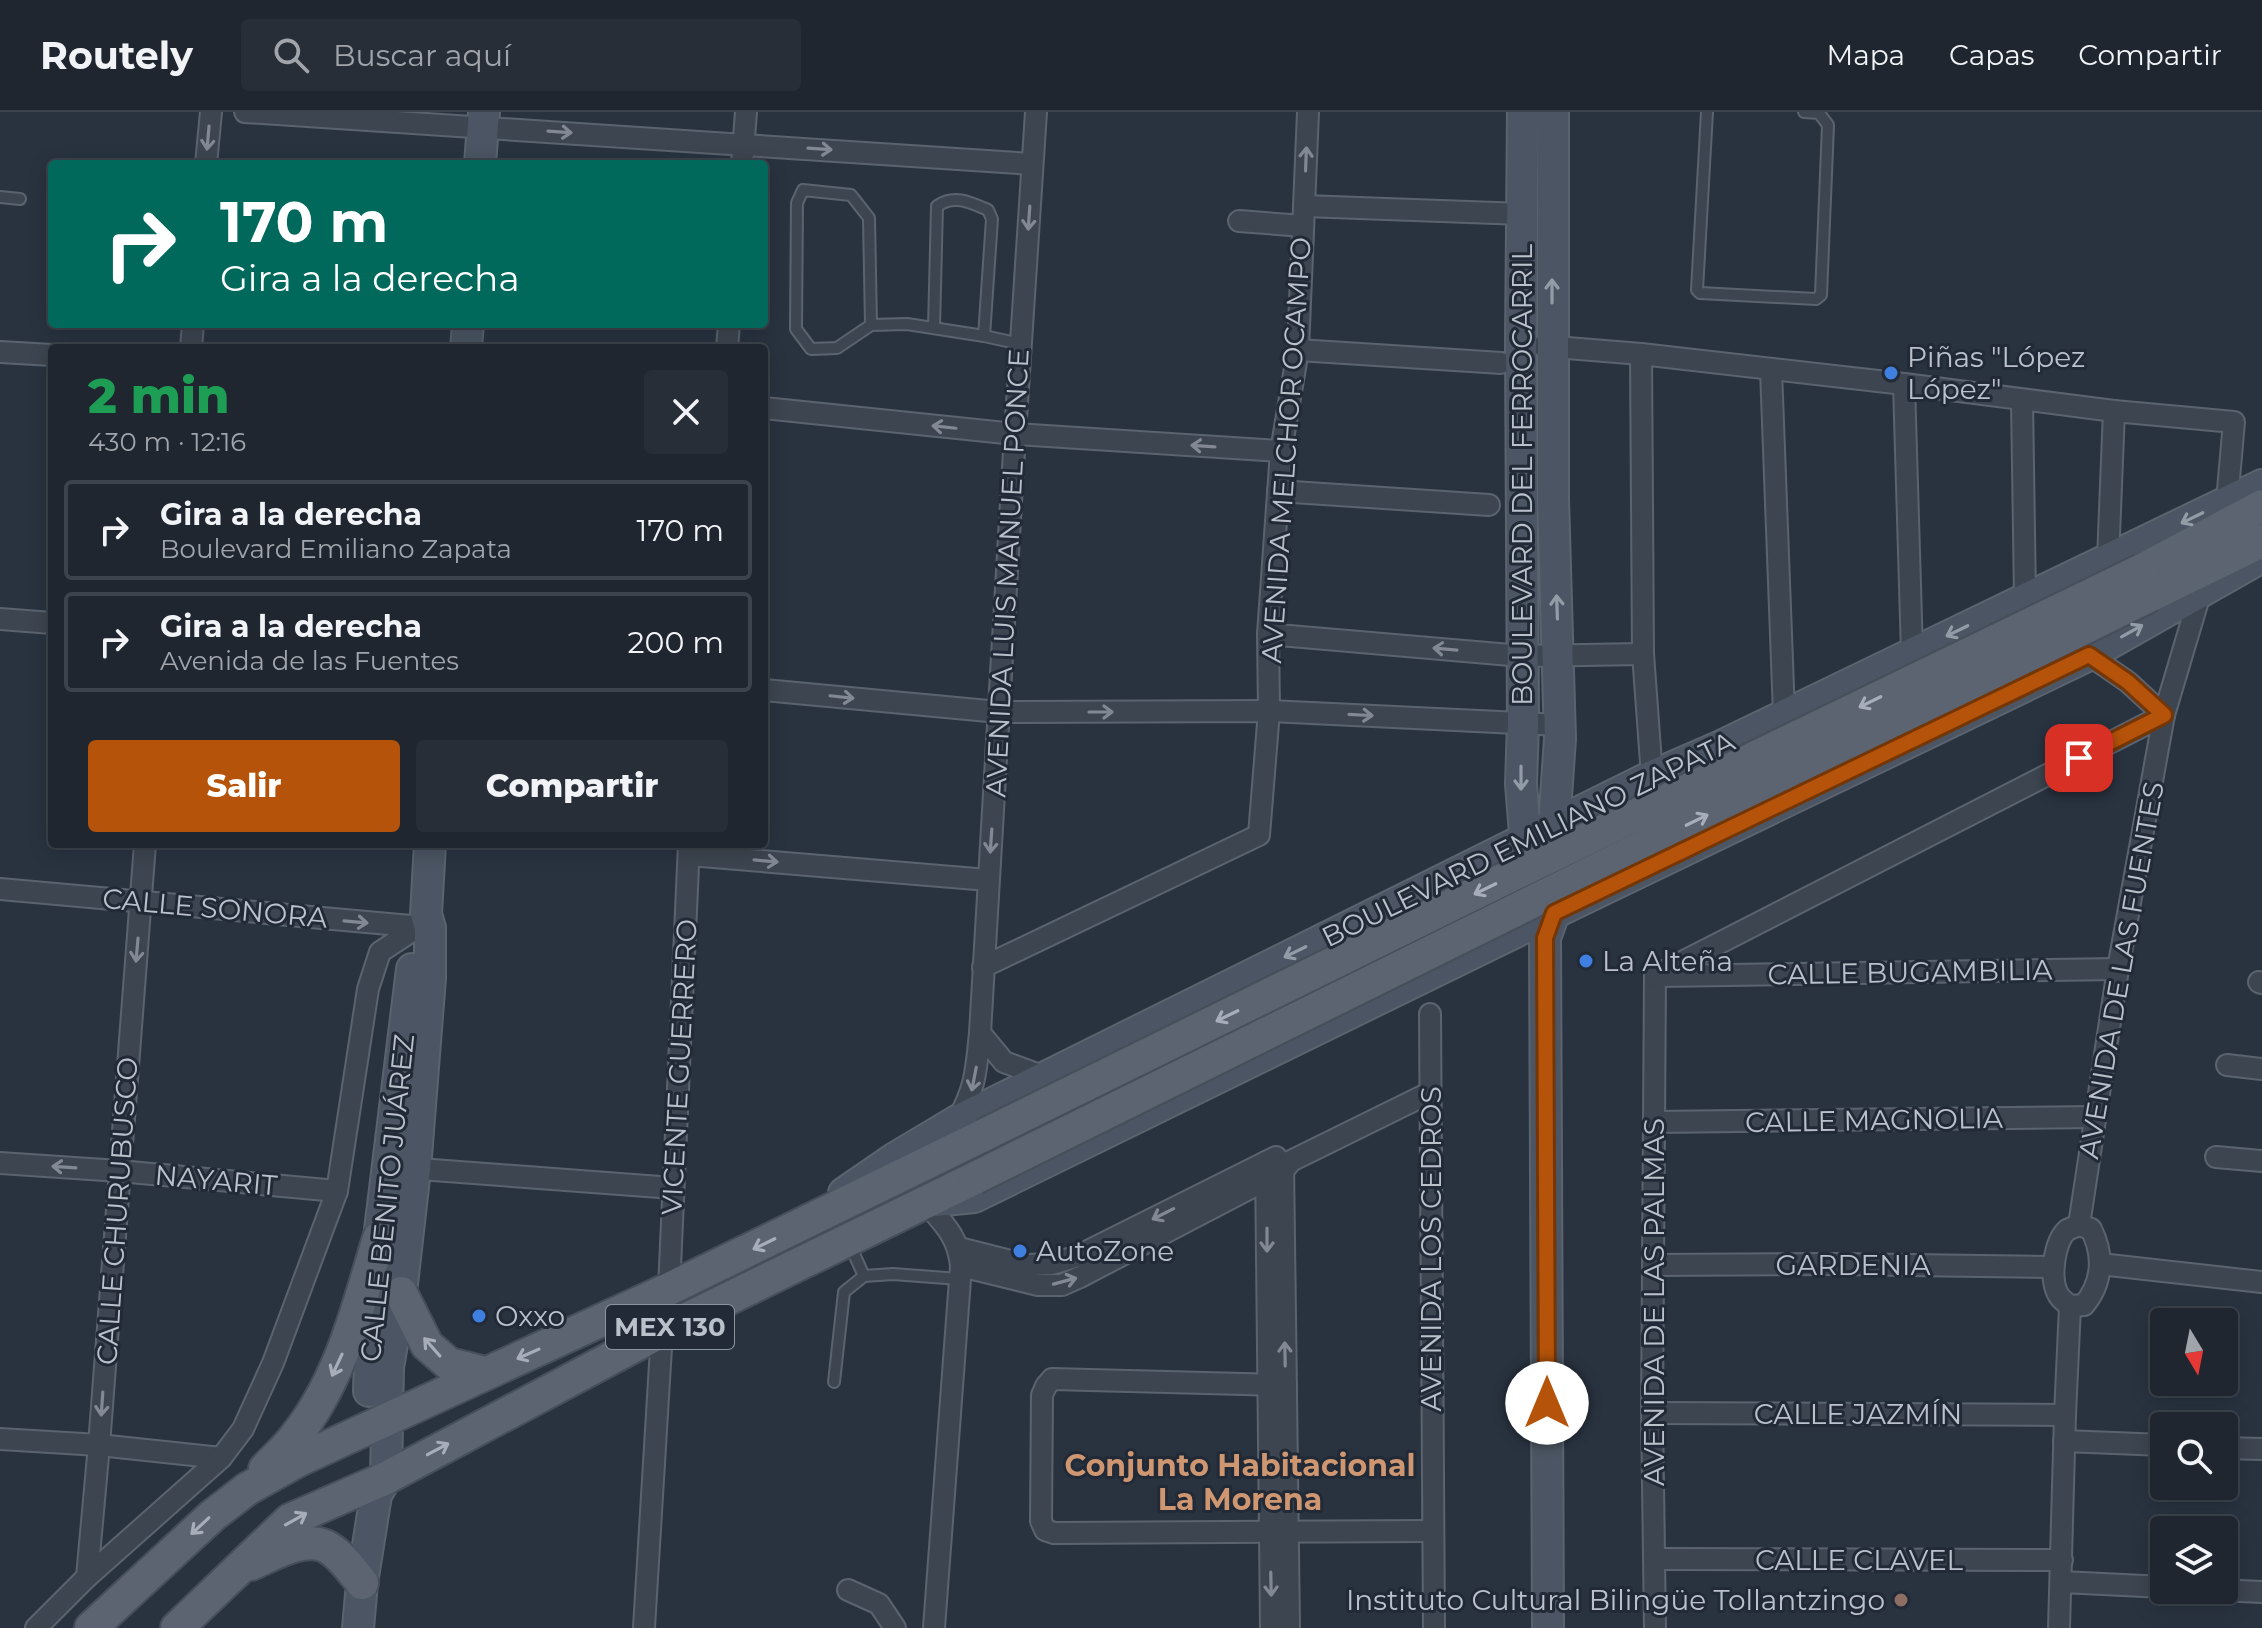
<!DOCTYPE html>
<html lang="es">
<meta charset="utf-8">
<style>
:root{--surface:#1f2630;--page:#272e38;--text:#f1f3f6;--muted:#a1a5ab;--line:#3c434c;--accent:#b45309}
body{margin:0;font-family:Montserrat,sans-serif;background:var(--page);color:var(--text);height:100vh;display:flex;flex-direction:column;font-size:30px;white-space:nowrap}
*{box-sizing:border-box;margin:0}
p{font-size:26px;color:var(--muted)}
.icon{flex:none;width:44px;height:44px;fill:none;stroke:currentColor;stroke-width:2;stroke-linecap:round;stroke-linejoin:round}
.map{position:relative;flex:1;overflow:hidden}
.sheet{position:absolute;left:48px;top:232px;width:720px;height:504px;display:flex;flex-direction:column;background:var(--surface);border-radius:8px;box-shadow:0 4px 20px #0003,0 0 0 2px var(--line)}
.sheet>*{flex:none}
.hud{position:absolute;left:48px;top:48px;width:720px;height:168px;border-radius:8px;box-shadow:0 4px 20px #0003,0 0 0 2px var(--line);background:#00695c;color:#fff;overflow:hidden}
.needle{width:52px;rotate:170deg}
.controls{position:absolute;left:2150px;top:1196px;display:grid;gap:16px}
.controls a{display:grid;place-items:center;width:88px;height:88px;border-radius:8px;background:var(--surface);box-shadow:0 4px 20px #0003,0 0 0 2px var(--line);font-size:40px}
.pin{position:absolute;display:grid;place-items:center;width:68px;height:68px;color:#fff;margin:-34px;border-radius:16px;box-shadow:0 4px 12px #0006}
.me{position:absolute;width:88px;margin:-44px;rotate:0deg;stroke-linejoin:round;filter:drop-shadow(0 0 6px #0008)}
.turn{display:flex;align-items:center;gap:28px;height:168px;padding:0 40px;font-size:36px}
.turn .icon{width:104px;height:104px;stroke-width:2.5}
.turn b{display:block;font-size:56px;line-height:68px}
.round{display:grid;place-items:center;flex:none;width:84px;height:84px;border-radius:8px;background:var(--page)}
.head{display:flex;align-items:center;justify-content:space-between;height:136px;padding:0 40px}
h1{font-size:48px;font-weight:800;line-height:60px;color:#1e9e55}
.button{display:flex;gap:16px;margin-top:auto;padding:16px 40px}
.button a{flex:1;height:92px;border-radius:8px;background:var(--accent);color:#fff;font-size:32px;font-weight:800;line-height:92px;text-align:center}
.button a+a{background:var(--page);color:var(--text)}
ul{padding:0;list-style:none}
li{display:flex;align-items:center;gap:24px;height:100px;margin:0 16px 12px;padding:0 24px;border:4px solid var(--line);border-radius:8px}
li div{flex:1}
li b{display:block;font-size:30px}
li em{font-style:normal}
header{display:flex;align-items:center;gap:48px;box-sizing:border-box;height:112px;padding:0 40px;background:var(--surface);border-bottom:2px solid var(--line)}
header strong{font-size:38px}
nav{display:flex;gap:44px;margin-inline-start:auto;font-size:28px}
.search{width:560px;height:72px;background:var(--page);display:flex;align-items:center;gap:20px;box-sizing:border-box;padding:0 28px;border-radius:8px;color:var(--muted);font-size:30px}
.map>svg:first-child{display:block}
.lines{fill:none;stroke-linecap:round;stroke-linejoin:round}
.lane-casing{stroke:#5b636e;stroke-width:14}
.street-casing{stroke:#5b636e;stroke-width:24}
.secondary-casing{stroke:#5b636e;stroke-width:34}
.primary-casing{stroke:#464e5a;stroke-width:36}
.lane{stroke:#3d4550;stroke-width:10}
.street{stroke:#3d4550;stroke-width:20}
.secondary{stroke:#4b5563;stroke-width:30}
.primary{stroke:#5b6470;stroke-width:32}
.primary-bridge-casing{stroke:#464e5a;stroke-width:36;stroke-linecap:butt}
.primary-bridge{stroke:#5b6470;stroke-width:32}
.oneway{stroke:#828994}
.oneway2{stroke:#939ba7}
.oneway3{stroke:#a7aeb9}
.route-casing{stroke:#753606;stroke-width:20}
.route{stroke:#b45309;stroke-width:14}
.shop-dot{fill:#3f7fe0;stroke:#212a36;stroke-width:3}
.education-dot{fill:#8d6e63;stroke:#212a36;stroke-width:3}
.labels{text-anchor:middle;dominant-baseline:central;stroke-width:6;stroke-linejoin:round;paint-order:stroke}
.shield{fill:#212a36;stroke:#8c949e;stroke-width:2}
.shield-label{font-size:26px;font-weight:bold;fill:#bac1cb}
.poi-label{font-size:28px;fill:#bac1cb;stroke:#212a36;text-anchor:start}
.street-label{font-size:28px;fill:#bac1cb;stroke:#212a36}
.neighbourhood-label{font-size:30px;font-weight:bold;fill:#ce9771;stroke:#212a36}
</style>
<header>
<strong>Routely</strong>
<div class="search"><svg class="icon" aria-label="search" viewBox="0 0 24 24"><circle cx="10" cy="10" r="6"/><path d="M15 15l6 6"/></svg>Buscar aquí</div>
<nav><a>Mapa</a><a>Capas</a><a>Compartir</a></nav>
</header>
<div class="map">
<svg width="2262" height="1516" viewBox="0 0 2262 1516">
<rect width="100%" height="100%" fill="#293340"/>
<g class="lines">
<defs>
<g id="lane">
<path d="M 1707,0 L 1697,178 L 1700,181 L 1816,187 L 1821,183 L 1828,13 L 1819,1 L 1804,0"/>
<path d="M 0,85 L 20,87"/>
<path d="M 871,213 L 869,106 L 851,83 L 803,78 L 797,91 L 796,217 L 811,237 L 837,236 L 871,213 L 907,212 L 984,224 L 1021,232"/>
<path d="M 934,216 L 937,94 C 954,82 970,90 988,98 L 992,107 L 984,224"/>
<path d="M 850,1133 L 864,1164"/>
<path d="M 834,1270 L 844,1180 L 864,1164 L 893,1162 L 959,1167"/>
</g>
<g id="street">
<path d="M 245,0 L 1032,52"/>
<path d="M 206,52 L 211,0"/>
<path d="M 742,52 L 746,0"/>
<path d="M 1304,94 L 1523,102"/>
<path d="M 1239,109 L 1303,114"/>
<path d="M 1543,234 L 1641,242 L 1904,272 L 2114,299 L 2234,310 L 2227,389"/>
<path d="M 191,236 L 193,212"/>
<path d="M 727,236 L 729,212"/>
<path d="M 1298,238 L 1501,251"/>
<path d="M 0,240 L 52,243"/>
<path d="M 1641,242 L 1643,542 L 1652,664"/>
<path d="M 1771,258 L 1784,602"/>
<path d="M 1904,272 L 1912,541"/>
<path d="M 2022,288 L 2025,486"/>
<path d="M 764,296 L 1015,322 L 1281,339"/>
<path d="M 1278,379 L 1489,393"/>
<path d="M 2108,447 L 2114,299"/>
<path d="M 0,507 L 52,511"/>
<path d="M 1268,522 L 1522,544 L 1643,542"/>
<path d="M 2089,543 L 2128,570 L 2164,603"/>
<path d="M 764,578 L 999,600 L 1269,599 L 1560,613"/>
<path d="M 689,743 L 988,768"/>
<path d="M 0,777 L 422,815"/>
<path d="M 983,855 L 1259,723 L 1269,599 L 1268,522 L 1281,339 L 1298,238 L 1308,0"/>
<path d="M 1655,864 L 1652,1301 L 1655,1516"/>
<path d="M 1655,864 L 2164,603"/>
<path d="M 1659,864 L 2118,857"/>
<path d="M 2259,870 L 2262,871"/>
<path d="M 1430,902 L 1434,1516"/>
<path d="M 980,921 L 1004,950 L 1045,965"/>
<path d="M 2227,953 L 2262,957"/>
<path d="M 957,1009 C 976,975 976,959 980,921 L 1015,322 L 1036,0"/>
<path d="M 1655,1010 L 2094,1005"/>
<path d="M 2216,1045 L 2262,1049"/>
<path d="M 1266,1050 L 1271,1516"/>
<path d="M 1283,1050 L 1289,1516"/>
<path d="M 0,1051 L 119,1059 L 337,1079"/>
<path d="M 406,1056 L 673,1076"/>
<path d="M 925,1090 C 944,1112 958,1124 961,1154 L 934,1516"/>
<path d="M 2079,1113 L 2118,857 L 2164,603 L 2200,482"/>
<path d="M 2079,1113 L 2091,1117 C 2104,1143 2103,1170 2084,1193 L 2070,1194 C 2065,1190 2059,1186 2057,1180 C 2050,1165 2054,1130 2067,1118 C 2069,1117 2077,1114 2079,1113 Z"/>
<path d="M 959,1136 L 1027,1153 L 1052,1152 L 1078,1144 L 1276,1045"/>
<path d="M 2100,1152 L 2262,1170"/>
<path d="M 1653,1153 L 1838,1152 L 2053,1155"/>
<path d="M 961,1154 L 1038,1173 L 1062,1173 L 1080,1165 L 1283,1059 L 1291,1049 L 1431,980"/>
<path d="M 669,1177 L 689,732"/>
<path d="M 1286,1273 L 1052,1267 L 1046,1274 L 1042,1283 L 1041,1409 L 1045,1418 L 1054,1421 L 1432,1419"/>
<path d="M 1652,1301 L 2065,1303"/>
<path d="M 0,1327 L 99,1333 L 221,1346"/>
<path d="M 2064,1329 L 2164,1333"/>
<path d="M 2224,1336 L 2262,1337"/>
<path d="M 1655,1447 L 2062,1448"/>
<path d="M 87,1465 L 99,1333 L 145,732"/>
<path d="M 2062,1470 L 2164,1475"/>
<path d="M 848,1478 L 879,1492 L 895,1516"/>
<path d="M 2218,1478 L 2262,1480"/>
<path d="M 36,1516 L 87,1465 L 221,1346 L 243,1317 L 273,1251 L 337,1079 L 368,877 L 380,840 L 418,815"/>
<path d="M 644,1516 L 662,1219"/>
<path d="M 2059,1516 L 2065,1303 L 2070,1194"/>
</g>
<g id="secondary">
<path d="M 1523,0 L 1521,233 L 1523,611 L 1521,672 L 1527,746"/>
<path d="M 480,52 L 484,0"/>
<path d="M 466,236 L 468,212"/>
<path d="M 844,1081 L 895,1046 L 957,1009 L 1652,664 L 1721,634 L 2262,373"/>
<path d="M 935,1089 L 974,1085 L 1554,801 L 2089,543 L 2262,445"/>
<path d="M 369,1279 C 370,1228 377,1177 379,1126 L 412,857"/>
<path d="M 358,1516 L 362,1471 L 376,1383 L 386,1366 L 388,1255 L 401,1181 L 415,1057 L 430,866 L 430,816 L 426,802 L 430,732"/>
<path d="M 1548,1516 L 1545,826 L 1554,801 L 1554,713 L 1560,627 L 1553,387 L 1553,0"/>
</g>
<g id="primary">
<path d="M 2142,458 L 2262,394"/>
<path d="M 2151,483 L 2262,429"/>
<path d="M 401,1181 L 427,1233 L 449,1252 L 485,1261"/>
<path d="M 265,1357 C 275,1346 286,1337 295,1325 C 341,1268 358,1195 379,1126"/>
<path d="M 251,1452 C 272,1443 303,1424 325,1434 C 340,1441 352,1459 362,1471"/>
<path d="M 91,1516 L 212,1404 L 247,1377 L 297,1349 L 669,1177 L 984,1023"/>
<path d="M 177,1516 L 290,1408 L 386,1366 L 662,1219 L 975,1066"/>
</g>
</defs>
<!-- lane casing -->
<use href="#lane" class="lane-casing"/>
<!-- street casing -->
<use href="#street" class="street-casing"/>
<!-- secondary casing -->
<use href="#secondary" class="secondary-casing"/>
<!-- primary casing -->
<use href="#primary" class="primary-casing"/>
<!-- lane -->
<use href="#lane" class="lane"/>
<!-- street -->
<use href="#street" class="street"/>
<!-- secondary -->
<use href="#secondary" class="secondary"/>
<!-- primary -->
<use href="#primary" class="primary"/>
<defs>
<g id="primary-bridge">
<path d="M 984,1023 L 1512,763 L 2142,458"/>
<path d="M 975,1066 L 2151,483"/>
</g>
</defs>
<!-- primary-bridge casing -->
<use href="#primary-bridge" class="primary-bridge-casing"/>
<!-- primary-bridge -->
<use href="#primary-bridge" class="primary-bridge"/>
</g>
<!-- one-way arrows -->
<defs><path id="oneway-shaft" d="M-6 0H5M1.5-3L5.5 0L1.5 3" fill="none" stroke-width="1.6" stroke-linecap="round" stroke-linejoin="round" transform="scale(2)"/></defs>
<g class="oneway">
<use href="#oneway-shaft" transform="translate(560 20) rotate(4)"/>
<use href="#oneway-shaft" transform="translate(208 26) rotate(95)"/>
<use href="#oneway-shaft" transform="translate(820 37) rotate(4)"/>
<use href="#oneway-shaft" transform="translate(1306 47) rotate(-88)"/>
<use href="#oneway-shaft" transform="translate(1029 106) rotate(94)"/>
<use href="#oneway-shaft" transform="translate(944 315) rotate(-174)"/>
<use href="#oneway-shaft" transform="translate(1203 334) rotate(-176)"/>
<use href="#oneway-shaft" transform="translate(1445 537) rotate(-175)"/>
<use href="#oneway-shaft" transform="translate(842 585) rotate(6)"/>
<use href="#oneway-shaft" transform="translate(1101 600)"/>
<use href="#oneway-shaft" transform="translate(1361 603) rotate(3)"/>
<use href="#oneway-shaft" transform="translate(991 729) rotate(94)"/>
<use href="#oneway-shaft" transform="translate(766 749) rotate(5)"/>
<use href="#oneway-shaft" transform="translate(356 810) rotate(5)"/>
<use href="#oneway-shaft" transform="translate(137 838) rotate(95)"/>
<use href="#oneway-shaft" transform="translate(974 967) rotate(101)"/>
<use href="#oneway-shaft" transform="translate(64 1055) rotate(-176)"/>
<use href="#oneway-shaft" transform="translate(1163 1102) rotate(153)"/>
<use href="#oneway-shaft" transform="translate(1267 1128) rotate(90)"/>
<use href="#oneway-shaft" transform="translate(1065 1169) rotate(-15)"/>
<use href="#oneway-shaft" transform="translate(1285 1242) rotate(-91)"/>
<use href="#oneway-shaft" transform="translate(102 1292) rotate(94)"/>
<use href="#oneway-shaft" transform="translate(1271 1472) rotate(89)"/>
</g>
<g class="oneway2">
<use href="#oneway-shaft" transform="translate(1552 179) rotate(-90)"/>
<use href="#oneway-shaft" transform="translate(2192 406) rotate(154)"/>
<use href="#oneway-shaft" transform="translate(1557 495) rotate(-92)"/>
<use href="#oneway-shaft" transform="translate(1957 519) rotate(154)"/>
<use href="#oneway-shaft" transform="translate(2132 519) rotate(-29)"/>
<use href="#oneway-shaft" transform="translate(1521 666) rotate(90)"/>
<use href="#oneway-shaft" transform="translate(1295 840) rotate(154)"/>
</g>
<g class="oneway3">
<use href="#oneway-shaft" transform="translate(1870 590) rotate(154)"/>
<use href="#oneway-shaft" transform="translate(1697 708) rotate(-26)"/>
<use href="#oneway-shaft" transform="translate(1485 777) rotate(154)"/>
<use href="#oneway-shaft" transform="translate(1227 904) rotate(154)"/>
<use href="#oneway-shaft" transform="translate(764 1132) rotate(154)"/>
<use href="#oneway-shaft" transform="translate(432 1235) rotate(-131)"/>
<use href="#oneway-shaft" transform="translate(528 1242) rotate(156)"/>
<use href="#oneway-shaft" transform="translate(337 1253) rotate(115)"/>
<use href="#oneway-shaft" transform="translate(438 1337) rotate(-28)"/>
<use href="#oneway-shaft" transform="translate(296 1407) rotate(-29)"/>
<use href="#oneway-shaft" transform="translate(200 1414) rotate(137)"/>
</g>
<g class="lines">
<defs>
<path id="route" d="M 1547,1291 L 1545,826 L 1554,801 L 2089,543 L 2128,570 L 2164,603 L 2079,646"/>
</defs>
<!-- route casing -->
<use href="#route" class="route-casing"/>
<!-- route -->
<use href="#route" class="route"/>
</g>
<!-- markers -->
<g class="shop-dot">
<circle cx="1891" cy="261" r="8"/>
<circle cx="1586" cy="849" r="8"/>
<circle cx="1020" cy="1139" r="8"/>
<circle cx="479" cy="1204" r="8"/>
</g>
<circle class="education-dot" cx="1901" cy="1488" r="8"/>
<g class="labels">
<!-- shield labels -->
<rect class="shield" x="606" y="1193" width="128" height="44" rx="6"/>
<g class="shield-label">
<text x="670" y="1215">MEX 130</text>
</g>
<!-- poi labels -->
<g class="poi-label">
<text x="1907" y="245">Piñas "López<tspan x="1907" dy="32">López"</tspan></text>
<text x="1602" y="849">La Alteña</text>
<text x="1036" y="1139">AutoZone</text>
<text x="495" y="1204">Oxxo</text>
<text x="1885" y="1488" text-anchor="end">Instituto Cultural Bilingüe Tollantzingo</text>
</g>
<!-- street labels -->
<g class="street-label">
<text transform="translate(1286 338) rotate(-86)">AVENIDA MELCHOR OCAMPO</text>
<text transform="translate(1522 363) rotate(-90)">BOULEVARD DEL FERROCARRIL</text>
<text transform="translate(1007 461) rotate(-87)">AVENIDA LUIS MANUEL PONCE</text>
<text transform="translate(1528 727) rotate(-26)">BOULEVARD EMILIANO ZAPATA</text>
<text transform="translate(215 796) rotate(5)">CALLE SONORA</text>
<text transform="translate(2121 858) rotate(-80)">AVENIDA DE LAS FUENTES</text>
<text transform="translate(1910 860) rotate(-1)">CALLE BUGAMBILIA</text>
<text transform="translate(679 955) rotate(-87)">VICENTE GUERRERO</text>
<text transform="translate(1874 1008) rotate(-1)">CALLE MAGNOLIA</text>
<text transform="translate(216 1068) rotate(5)">NAYARIT</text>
<text transform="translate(387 1086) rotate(-84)">CALLE BENITO JUÁREZ</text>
<text transform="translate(117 1099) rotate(-86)">CALLE CHURUBUSCO</text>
<text transform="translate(1431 1137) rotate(-90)">AVENIDA LOS CEDROS</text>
<text x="1853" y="1153">GARDENIA</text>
<text transform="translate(1654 1190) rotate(-90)">AVENIDA DE LAS PALMAS</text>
<text x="1858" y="1302">CALLE JAZMÍN</text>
<text x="1859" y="1448">CALLE CLAVEL</text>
</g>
<!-- neighbourhood labels -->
<g class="neighbourhood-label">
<text x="1240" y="1353">Conjunto Habitacional<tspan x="1240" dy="34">La Morena</tspan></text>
</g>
</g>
</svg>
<div class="controls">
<a><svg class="needle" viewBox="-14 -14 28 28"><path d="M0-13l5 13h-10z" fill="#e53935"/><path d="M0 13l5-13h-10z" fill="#a1a5ab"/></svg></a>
<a><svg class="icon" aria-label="search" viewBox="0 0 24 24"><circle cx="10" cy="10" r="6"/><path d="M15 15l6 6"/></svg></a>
<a><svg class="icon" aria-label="layers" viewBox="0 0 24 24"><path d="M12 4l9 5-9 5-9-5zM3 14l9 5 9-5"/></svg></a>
</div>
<div class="pin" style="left:2079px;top:646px;background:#d93025"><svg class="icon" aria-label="arrive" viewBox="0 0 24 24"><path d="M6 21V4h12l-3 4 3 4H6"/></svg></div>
<svg class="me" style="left:1547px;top:1291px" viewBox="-20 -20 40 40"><circle r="19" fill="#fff"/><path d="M0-13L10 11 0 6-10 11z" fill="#b45309"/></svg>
<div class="hud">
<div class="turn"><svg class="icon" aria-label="right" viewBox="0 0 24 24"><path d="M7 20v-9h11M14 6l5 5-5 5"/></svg><div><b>170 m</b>Gira a la derecha</div></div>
</div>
<section class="sheet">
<div class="head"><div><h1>2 min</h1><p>430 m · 12:16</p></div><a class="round"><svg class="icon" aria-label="close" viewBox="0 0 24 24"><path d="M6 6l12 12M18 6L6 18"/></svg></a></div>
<ul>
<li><svg class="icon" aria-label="right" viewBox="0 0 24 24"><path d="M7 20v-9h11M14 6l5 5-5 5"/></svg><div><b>Gira a la derecha</b><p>Boulevard Emiliano Zapata</p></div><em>170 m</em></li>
<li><svg class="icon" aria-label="right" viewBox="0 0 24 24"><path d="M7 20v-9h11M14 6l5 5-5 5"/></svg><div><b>Gira a la derecha</b><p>Avenida de las Fuentes</p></div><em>200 m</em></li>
</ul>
<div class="button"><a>Salir</a><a>Compartir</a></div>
</section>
</div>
